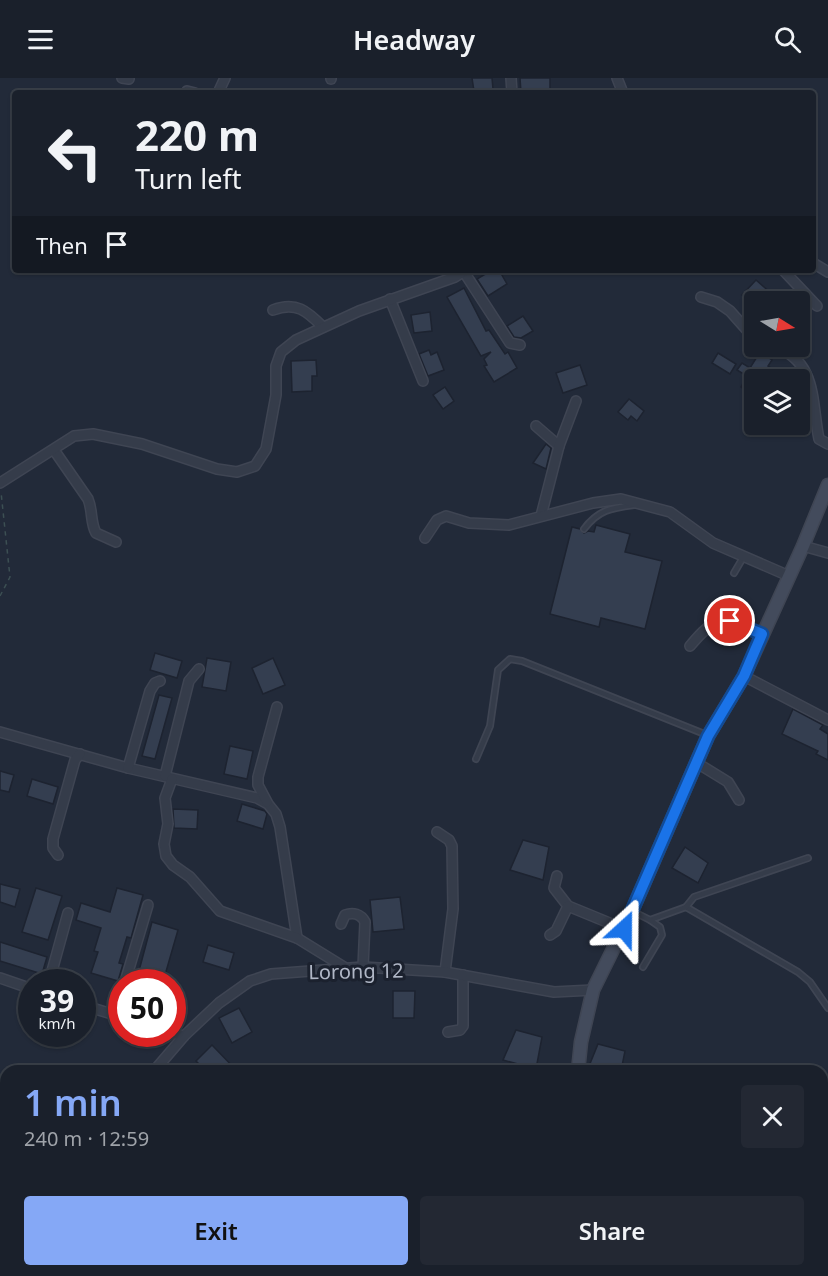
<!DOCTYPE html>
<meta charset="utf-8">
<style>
:root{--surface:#1a202b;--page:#232833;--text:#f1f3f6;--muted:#9fa3a9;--line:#383e47;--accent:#85a8f6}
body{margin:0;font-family:"Noto Sans",sans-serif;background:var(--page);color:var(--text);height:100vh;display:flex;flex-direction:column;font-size:22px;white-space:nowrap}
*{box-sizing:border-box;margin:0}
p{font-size:20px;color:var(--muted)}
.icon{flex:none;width:33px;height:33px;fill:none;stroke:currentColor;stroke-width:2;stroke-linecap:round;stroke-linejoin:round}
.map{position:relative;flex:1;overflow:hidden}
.panel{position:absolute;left:0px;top:987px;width:828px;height:212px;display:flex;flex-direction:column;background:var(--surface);border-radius:18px 18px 0 0;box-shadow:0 2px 4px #0004,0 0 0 2px var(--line)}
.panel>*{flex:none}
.top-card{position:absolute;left:12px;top:12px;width:804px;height:183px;border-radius:6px;box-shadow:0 2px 4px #0004,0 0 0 2px var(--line);background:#1a202b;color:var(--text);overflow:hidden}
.needle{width:39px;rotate:101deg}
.controls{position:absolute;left:744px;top:213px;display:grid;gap:12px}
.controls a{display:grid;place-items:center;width:66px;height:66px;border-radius:6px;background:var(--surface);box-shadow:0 2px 4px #0004,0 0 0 2px var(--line);font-size:30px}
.speed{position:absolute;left:18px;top:891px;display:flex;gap:12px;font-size:30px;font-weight:700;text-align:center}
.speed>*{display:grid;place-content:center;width:78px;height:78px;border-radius:50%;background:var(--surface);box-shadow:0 2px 4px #0004,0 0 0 2px var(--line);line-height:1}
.speed small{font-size:15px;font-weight:400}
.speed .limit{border:9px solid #d22;background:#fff;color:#111}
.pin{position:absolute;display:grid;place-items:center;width:51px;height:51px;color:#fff;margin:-26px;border:3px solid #fff;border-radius:50%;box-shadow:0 2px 6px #0007}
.me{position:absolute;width:66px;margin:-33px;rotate:24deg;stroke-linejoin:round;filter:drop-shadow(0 0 4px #0008)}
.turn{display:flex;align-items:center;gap:21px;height:126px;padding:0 24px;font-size:27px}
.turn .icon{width:78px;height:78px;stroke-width:2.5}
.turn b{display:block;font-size:42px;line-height:51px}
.then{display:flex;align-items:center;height:57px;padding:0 24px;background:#0003;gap:12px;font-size:22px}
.round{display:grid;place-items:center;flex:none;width:63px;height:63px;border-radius:6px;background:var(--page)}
.overview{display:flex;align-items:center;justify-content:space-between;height:102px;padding:0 24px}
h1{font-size:36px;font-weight:600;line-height:45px;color:var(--accent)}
.action{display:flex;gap:12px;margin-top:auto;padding:12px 24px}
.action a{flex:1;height:69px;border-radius:6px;background:var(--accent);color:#111;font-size:24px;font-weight:600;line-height:69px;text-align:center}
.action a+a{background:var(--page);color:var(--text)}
header{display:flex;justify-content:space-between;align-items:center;height:78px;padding:0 24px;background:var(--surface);font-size:27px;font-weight:600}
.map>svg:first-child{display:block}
.building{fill:#343e50;stroke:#1d2330;stroke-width:1.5}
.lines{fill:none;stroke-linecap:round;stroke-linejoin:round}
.lane-casing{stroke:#3f4553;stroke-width:8}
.street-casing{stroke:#3f4553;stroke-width:12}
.secondary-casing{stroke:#3f4553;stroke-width:15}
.path{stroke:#3c4f53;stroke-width:1.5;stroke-dasharray:4.5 4.5;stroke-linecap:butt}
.lane{stroke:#353c4a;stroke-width:4.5}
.street{stroke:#353c4a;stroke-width:9}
.secondary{stroke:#434b5c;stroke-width:12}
.route-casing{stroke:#114b97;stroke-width:15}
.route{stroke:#1a73e8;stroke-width:10}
.labels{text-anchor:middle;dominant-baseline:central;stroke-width:6;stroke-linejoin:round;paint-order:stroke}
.street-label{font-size:20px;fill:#b0b7c6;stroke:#1b212e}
</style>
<header><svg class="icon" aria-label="menu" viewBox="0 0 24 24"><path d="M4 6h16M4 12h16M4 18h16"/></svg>Headway<svg class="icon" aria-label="search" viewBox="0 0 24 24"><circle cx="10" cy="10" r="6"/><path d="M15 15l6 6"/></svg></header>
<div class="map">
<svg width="828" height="1198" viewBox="0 0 828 1198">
<rect width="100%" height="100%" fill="#222a39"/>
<!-- building -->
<g class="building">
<path d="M 472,0 L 492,0 L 493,11 L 474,13 Z"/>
<path d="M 520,0 L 550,0 L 550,13 L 521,14 Z"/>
<path d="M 492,192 L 499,192 L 507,206 L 488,218 L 477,201 Z"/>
<path d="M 756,202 L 772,216 L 765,224 L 750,224 L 742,217 Z"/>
<path d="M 464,210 L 486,253 L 489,252 L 505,276 L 508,274 L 517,290 L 494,304 L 484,288 L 487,287 L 484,281 L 491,274 L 481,278 L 447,219 Z"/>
<path d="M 430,234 L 432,253 L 414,255 L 411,237 Z"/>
<path d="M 523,238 L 533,253 L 521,260 L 514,259 L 507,248 Z"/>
<path d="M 429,272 L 431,277 L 437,274 L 444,292 L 428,298 L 419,276 Z"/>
<path d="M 760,274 L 772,282 L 768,288 L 774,292 L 768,302 L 754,302 L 754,318 L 741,309 L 747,298 L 737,292 L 742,285 L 750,290 Z"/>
<path d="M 718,275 L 736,286 L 730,296 L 712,285 Z"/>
<path d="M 316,282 L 317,298 L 312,298 L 312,313 L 292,314 L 291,283 Z"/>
<path d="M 580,287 L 587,307 L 563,315 L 556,295 Z"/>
<path d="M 445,309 L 454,323 L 443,331 L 433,317 Z"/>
<path d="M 629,321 L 644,333 L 637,343 L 631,338 L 628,342 L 618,334 Z"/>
<path d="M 546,366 L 551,370 L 546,391 L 533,385 Z"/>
<path d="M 596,447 L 630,456 L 625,474 L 662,483 L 645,551 L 601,540 L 599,549 L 550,536 L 572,449 L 580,451 L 584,455 L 588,453 L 594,454 Z"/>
<path d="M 155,575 L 182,583 L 177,600 L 150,592 Z"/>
<path d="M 207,580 L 231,584 L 226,613 L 202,609 Z"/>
<path d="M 273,580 L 285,607 L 263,616 L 252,590 Z"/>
<path d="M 159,617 L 172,620 L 155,681 L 142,678 Z"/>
<path d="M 793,631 L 823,647 L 820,651 L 828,656 L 828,682 L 816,676 L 818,673 L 782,656 Z"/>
<path d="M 230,668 L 253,673 L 247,701 L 224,696 Z"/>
<path d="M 0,693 L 14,697 L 9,714 L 0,712 Z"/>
<path d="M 32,701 L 58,709 L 53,726 L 27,718 Z"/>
<path d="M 242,726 L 265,733 L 267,736 L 263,751 L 237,743 Z"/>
<path d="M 173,731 L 198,732 L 197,751 L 174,750 Z"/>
<path d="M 523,762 L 549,769 L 543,802 L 510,792 Z"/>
<path d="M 685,769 L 708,785 L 698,805 L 672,790 Z"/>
<path d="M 0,806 L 20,811 L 15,829 L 0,824 Z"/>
<path d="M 36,810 L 62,818 L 48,862 L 22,854 Z"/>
<path d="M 117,810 L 143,817 L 131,860 L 127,859 L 119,885 L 123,886 L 118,903 L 91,895 L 98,874 L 94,873 L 101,850 L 76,842 L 81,825 L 110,834 Z"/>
<path d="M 400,819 L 404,851 L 373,854 L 370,822 Z"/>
<path d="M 152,844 L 178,852 L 163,904 L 136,904 Z"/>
<path d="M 0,864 L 47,879 L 42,896 L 0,883 Z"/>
<path d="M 208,867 L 234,875 L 229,892 L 203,884 Z"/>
<path d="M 393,913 L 415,913 L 414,940 L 393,940 Z"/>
<path d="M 239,930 L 252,954 L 232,965 L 219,940 Z"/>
<path d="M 516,952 L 542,959 L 536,991 L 503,982 Z"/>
<path d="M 598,966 L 625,973 L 621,993 L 587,993 Z"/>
<path d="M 212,967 L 237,993 L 206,993 L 196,983 Z"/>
</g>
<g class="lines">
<defs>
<g id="lane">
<path d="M 584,451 C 598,432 611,430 634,427"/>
<path d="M 734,495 L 744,478"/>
<path d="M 476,681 L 490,648 L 498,592 L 510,581 L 522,583 L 707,657"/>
<path d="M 686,829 L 798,894 L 810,904 L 828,930"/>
<path d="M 632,833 L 650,842 L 686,829 L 694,819 L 808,780"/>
<path d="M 643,889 L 662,857 L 660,849 L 650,842"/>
</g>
<g id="street">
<path d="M 122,0 L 129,1"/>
<path d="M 511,0 L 512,15"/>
<path d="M 617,0 L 623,15"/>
<path d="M 331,1 L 331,0"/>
<path d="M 187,13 L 195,15"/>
<path d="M 218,15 L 225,0"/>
<path d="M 813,185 L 828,194"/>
<path d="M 783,192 L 817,228"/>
<path d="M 464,194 L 510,265 L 520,267"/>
<path d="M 701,219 L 717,224 L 730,233 L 754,260"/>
<path d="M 390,221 L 423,303"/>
<path d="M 273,232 C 296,223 307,233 323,249"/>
<path d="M 774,268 C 818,284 811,323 819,361 L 828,366"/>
<path d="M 536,348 L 559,368"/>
<path d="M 54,372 L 88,421 C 93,433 90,444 96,455 L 116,464"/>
<path d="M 0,405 L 74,358 L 93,356 L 142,366 L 217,391 L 237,394 L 255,388 L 266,371 L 276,317 L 276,288 L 281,274 L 296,262 L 359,233 L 455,199 L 466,192"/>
<path d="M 541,438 L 559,368 L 576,323"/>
<path d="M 425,460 L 437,442 L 446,438 L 469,445 L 509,447 L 593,425 L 621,421 L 670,434 L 713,465 L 789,498"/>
<path d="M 803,468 L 828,475"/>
<path d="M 690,568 C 718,534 724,540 761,556"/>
<path d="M 744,598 L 828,642"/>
<path d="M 0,654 L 128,690 L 257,720 L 268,726 L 276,736 L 280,749 L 297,860"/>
<path d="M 697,685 L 728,704 L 739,722"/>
<path d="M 128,690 L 150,613 L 155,605 L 160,603"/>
<path d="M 165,698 L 189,603 L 199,591"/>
<path d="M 172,701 L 165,720 L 168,746 L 164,766 L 166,778 L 173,787 L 190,799 L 220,833 L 297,860 L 344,889"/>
<path d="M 267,724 L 258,707 L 258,699 L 277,629"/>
<path d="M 437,754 L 449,762 L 452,768 L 453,831 L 445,894"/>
<path d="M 58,777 L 53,770 L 53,761 L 75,682 L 80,676"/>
<path d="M 557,798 L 554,810 L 568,828 L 624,851"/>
<path d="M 341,846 L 345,837 C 353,834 361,836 365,844 L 363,889"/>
<path d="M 550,857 L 556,853 L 568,828"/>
<path d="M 0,900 L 32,911"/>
<path d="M 49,904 L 68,835"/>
<path d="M 125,904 L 148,827"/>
<path d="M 82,927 L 122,939"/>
<path d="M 116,938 L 122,917"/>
<path d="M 448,954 L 460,952 L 463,948 L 463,897"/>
<path d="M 172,955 L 184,958"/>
<path d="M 154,993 L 184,958 L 219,925 L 250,903 L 271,896 L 363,889 L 445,894 L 554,914 L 593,912"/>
<path d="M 0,1123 L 6,1121"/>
<path d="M 99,1192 L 99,1193"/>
<path d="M 235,1192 L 237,1198"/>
</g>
<g id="secondary">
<path d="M 578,993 L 581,964 L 593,912 L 632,833 L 708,658 L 744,598 L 803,468 L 828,407"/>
<path d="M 556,1198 L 556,1192"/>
</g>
</defs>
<!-- lane casing -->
<use href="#lane" class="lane-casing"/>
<!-- street casing -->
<use href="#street" class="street-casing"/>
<!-- secondary casing -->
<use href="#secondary" class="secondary-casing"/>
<!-- path -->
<path class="path" d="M 0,518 L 10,499 L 1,414"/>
<!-- lane -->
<use href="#lane" class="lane"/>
<!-- street -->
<use href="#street" class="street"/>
<!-- secondary -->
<use href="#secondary" class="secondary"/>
</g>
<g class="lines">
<defs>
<path id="route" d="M 624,851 L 708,658 L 744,598 L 762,556 L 730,543"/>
</defs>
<!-- route casing -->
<use href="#route" class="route-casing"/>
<!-- route -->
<use href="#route" class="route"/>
</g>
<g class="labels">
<!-- street labels -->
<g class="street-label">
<text transform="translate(356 893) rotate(-1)">Lorong 12</text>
</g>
</g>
</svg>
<div class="controls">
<a><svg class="needle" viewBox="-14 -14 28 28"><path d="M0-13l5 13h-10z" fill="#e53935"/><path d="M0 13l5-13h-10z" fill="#9fa3a9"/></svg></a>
<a><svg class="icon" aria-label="layers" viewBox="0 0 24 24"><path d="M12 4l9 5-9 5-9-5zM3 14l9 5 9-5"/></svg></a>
</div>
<div class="speed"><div>39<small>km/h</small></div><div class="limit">50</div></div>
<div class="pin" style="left:730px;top:543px;background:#d93025"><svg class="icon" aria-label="arrive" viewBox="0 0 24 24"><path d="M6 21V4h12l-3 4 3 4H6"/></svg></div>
<svg class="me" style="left:624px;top:851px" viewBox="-20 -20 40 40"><path d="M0-17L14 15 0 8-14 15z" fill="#1a73e8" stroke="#fff" stroke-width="4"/></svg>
<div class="top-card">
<div class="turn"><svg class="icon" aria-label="left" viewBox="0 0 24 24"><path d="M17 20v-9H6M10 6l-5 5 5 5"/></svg><div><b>220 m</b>Turn left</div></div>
<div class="then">Then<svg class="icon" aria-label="arrive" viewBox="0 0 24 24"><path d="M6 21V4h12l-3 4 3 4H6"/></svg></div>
</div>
<section class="panel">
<div class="overview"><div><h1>1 min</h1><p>240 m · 12:59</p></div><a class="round"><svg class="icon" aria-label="close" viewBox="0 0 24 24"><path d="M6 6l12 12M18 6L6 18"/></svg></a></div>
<div class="action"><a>Exit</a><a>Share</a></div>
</section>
</div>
